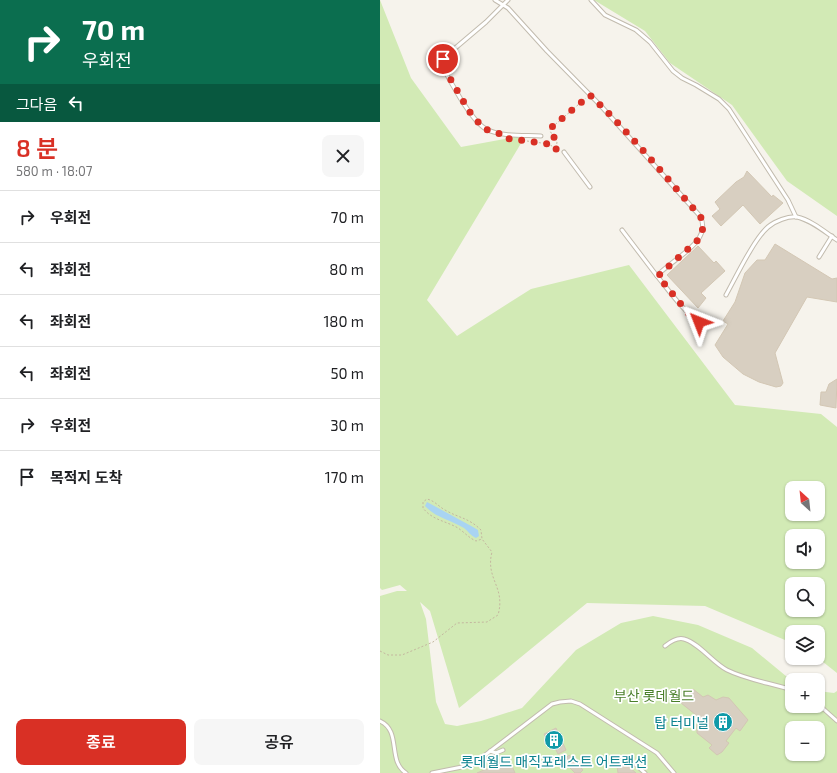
<!DOCTYPE html>
<html lang="ko">
<meta charset="utf-8">
<style>
:root{--surface:#fff;--page:#f6f6f6;--text:#202124;--muted:#757577;--line:#e0e0e0;--accent:#d93025}
body{margin:0;font-family:"Exo 2","Noto Sans KR",sans-serif;background:var(--page);color:var(--text);height:100vh;display:flex;flex-direction:column;font-size:15px;white-space:nowrap}
*{box-sizing:border-box;margin:0}
p{font-size:13px;color:var(--muted)}
.icon{flex:none;width:22px;height:22px;fill:none;stroke:currentColor;stroke-width:2;stroke-linecap:round;stroke-linejoin:round}
.map{position:relative;flex:1;overflow:hidden}
.sheet{display:flex;flex-direction:column;background:var(--surface);width:380px}
.sheet>*{flex:none}
.top-card{background:#0b6e4f;color:#fff;overflow:hidden}
.needle{width:26px;rotate:333deg}
.buttons{position:absolute;left:405px;top:481px;display:grid;gap:8px}
.buttons a{display:grid;place-items:center;width:40px;height:40px;border-radius:8px;background:var(--surface);box-shadow:0 1px 3px #0004;font-size:20px}
.pin{position:absolute;display:grid;place-items:center;width:34px;height:34px;color:#fff;margin:-17px;border:2px solid #fff;border-radius:50%;box-shadow:0 1px 4px #0007}
.me{position:absolute;width:44px;margin:-22px;rotate:315deg;stroke-linejoin:round;filter:drop-shadow(0 0 3px #0008)}
.turn{display:flex;align-items:center;gap:14px;height:84px;padding:0 16px;font-size:18px}
.turn .icon{width:52px;height:52px;stroke-width:2.5}
.turn b{display:block;font-size:28px;line-height:34px}
.then{display:flex;align-items:center;height:38px;padding:0 16px;background:#0003;gap:8px;font-size:15px}
.round{display:grid;place-items:center;flex:none;width:42px;height:42px;border-radius:8px;background:var(--page)}
.summary{display:flex;align-items:center;justify-content:space-between;height:68px;padding:0 16px}
h1{font-size:24px;font-weight:600;line-height:30px;color:var(--accent)}
.cta{display:flex;gap:8px;margin-top:auto;padding:8px 16px}
.cta a{flex:1;height:46px;border-radius:8px;background:var(--accent);color:#fff;font-size:16px;font-weight:600;line-height:46px;text-align:center}
.cta a+a{background:var(--page);color:var(--text)}
ul{padding:0;list-style:none}
li{display:flex;align-items:center;gap:12px;height:52px;padding:0 16px;border-top:1px solid var(--line)}
li div{flex:1}
li b{display:block;font-size:15px}
li em{font-style:normal}
main{display:flex;flex:1;min-height:0}
.map>svg:first-child{display:block}
.green{fill:#d2eab5;fill-rule:evenodd}
.water{fill:#a9d4f2}
.building{fill:#d8cfc1;stroke:#d3c7b4}
.lines{fill:none;stroke-linecap:round;stroke-linejoin:round}
.service-casing{stroke:#c2bbae;stroke-width:5}
.path{stroke:#c4b79f;stroke-width:1;stroke-dasharray:2 2;stroke-linecap:butt}
.service{stroke:#fff;stroke-width:3}
.route{stroke:#d93025;stroke-width:7;stroke-dasharray:0 12.6}
.labels{text-anchor:middle;dominant-baseline:central;stroke-width:3.5;stroke-linejoin:round;paint-order:stroke}
.park-label{font-size:14px;fill:#4a7f2a;stroke:#fff}
.culture-label{font-size:14px;fill:#0d838f;stroke:#fff;text-anchor:end}
</style>
<main>
<section class="sheet">
<div class="top-card">
<div class="turn"><svg class="icon" aria-label="right" viewBox="0 0 24 24"><path d="M7 20v-9h11M14 6l5 5-5 5"/></svg><div><b>70 m</b>우회전</div></div>
<div class="then">그다음<svg class="icon" aria-label="left" viewBox="0 0 24 24"><path d="M17 20v-9H6M10 6l-5 5 5 5"/></svg></div>
</div>
<div class="summary"><div><h1>8 분</h1><p>580 m · 18:07</p></div><a class="round"><svg class="icon" aria-label="close" viewBox="0 0 24 24"><path d="M6 6l12 12M18 6L6 18"/></svg></a></div>
<ul>
<li><svg class="icon" aria-label="right" viewBox="0 0 24 24"><path d="M7 20v-9h11M14 6l5 5-5 5"/></svg><div><b>우회전</b></div><em>70 m</em></li>
<li><svg class="icon" aria-label="left" viewBox="0 0 24 24"><path d="M17 20v-9H6M10 6l-5 5 5 5"/></svg><div><b>좌회전</b></div><em>80 m</em></li>
<li><svg class="icon" aria-label="left" viewBox="0 0 24 24"><path d="M17 20v-9H6M10 6l-5 5 5 5"/></svg><div><b>좌회전</b></div><em>180 m</em></li>
<li><svg class="icon" aria-label="left" viewBox="0 0 24 24"><path d="M17 20v-9H6M10 6l-5 5 5 5"/></svg><div><b>좌회전</b></div><em>50 m</em></li>
<li><svg class="icon" aria-label="right" viewBox="0 0 24 24"><path d="M7 20v-9h11M14 6l5 5-5 5"/></svg><div><b>우회전</b></div><em>30 m</em></li>
<li><svg class="icon" aria-label="arrive" viewBox="0 0 24 24"><path d="M6 21V4h12l-3 4 3 4H6"/></svg><div><b>목적지 도착</b></div><em>170 m</em></li>
</ul>
<div class="cta"><a>종료</a><a>공유</a></div>
</section>
<div class="map">
<svg width="457" height="773" viewBox="0 0 457 773">
<rect width="100%" height="100%" fill="#f6f3ec"/>
<!-- green -->
<g class="green">
<path d="M 0,0 L 31,78 L 81,147 L 146,135 L 47,300 L 77,336 L 151,289 L 249,265 L 355,405 L 441,414 L 457,427 L 457,673 L 438,658 L 438,632 L 412,632 L 412,643 L 325,606 L 207,603 L 79,708 L 50,611 L 40,602 L 46,619 L 56,702 L 65,724 L 77,726 L 101,721 L 142,708 L 196,650 L 241,623 L 273,616 L 318,625 L 372,648 L 412,681 L 412,706 L 438,706 L 438,691 L 454,693 L 457,691 L 457,773 L 0,773 L 0,596 L 17,591 L 27,591 L 20,585 L 2,590 L 0,588 ZM 412,488 L 438,488 L 438,514 L 412,514 ZM 412,536 L 438,536 L 438,562 L 412,562 ZM 412,584 L 438,584 L 438,610 L 412,610 ZM 412,728 L 438,728 L 438,754 L 412,754 Z"/>
<path d="M 214,0 L 457,0 L 457,216 L 407,181 L 352,105 L 290,63 L 265,31 Z"/>
</g>
<!-- water -->
<path class="water" d="M 47,502 L 93,527 L 98,530 L 99,536 L 96,538 C 91,536 88,531 84,528 C 71,520 56,518 45,506 Z"/>
<!-- building -->
<g class="building">
<path d="M 367,171 L 392,197 L 393,195 L 403,203 L 380,224 L 363,205 L 341,226 L 332,216 L 340,209 L 335,202 L 356,182 L 364,177 Z"/>
<path d="M 395,244 L 452,279 L 457,278 L 457,302 L 427,297 L 395,353 L 403,383 L 401,386 L 396,387 L 379,382 L 363,374 L 343,357 L 335,345 L 348,324 L 343,321 L 355,302 L 365,273 L 377,260 L 385,260 Z"/>
<path d="M 318,246 L 334,263 L 336,261 L 345,271 L 321,293 L 326,298 L 318,308 L 287,275 Z"/>
<path d="M 457,379 L 456,408 L 440,405 L 441,392 L 446,392 L 449,384 Z"/>
<path d="M 313,689 L 323,697 L 328,695 L 336,700 L 343,697 L 349,698 L 368,720 L 360,731 L 356,728 L 346,741 L 349,743 L 342,752 L 337,755 L 329,748 L 332,745 L 317,733 L 317,725 L 321,719 L 301,703 Z"/>
<path d="M 176,728 L 186,750 L 178,754 L 174,746 L 171,748 L 164,734 Z"/>
<path d="M 189,755 L 203,770 L 200,773 L 195,773 L 183,761 Z"/>
<path d="M 129,759 L 135,773 L 97,773 Z"/>
<path d="M 241,760 L 256,773 L 238,773 L 237,766 Z"/>
</g>
<g class="lines">
<defs>
<g id="service">
<path d="M 115,0 L 128,8 L 167,51 L 221,106 L 320,216 C 334,242 291,259 277,276 C 287,288 310,321 324,323"/>
<path d="M 128,0 L 106,22 L 60,61 C 68,78 91,121 106,129 C 121,137 144,135 161,136"/>
<path d="M 211,0 L 225,15 L 256,30 L 270,42 L 293,71 L 302,78 L 316,85 L 339,99 L 349,109 L 408,200 L 416,217"/>
<path d="M 184,152 L 210,187"/>
<path d="M 242,230 L 277,276"/>
<path d="M 439,257 L 452,236"/>
<path d="M 346,295 C 356,277 374,239 388,227 C 395,221 408,216 417,217 C 431,220 445,232 457,240"/>
<path d="M 285,646 C 290,642 297,637 304,639 C 319,643 333,663 347,670 C 367,680 391,683 412,690"/>
<path d="M 438,704 L 457,721"/>
<path d="M 0,721 C 22,731 7,761 26,773"/>
<path d="M 110,751 L 116,753 L 123,750"/>
<path d="M 256,765 L 265,773"/>
<path d="M 52,773 L 92,765 L 172,704 L 180,702 L 191,701 L 200,704 L 277,753 L 294,773"/>
</g>
</defs>
<!-- service casing -->
<use href="#service" class="service-casing"/>
<!-- path -->
<g class="path">
<path d="M 147,141 L 169,144 L 176,149 L 177,142 L 170,131 L 170,129 L 206,98"/>
<path d="M 0,651 L 8,655 L 22,655 L 53,642 L 77,623 L 107,622 L 118,615 C 126,587 105,579 112,552 L 102,539 L 101,530 C 89,518 79,518 65,510 C 58,506 55,501 47,499 L 43,502 L 43,508 C 52,520 66,521 78,528 C 84,532 89,538 96,541 L 102,539"/>
</g>
<!-- service -->
<use href="#service" class="service"/>
</g>
<g class="lines">
<!-- route -->
<path class="route" d="M 63,59 L 60,61 L 89,111 L 104,129 L 119,133 L 119,135 L 124,138 L 169,144 L 176,150 L 177,142 L 170,131 L 172,127 L 210,95 C 249,132 284,175 320,216 C 325,224 323,230 319,239 L 278,276 L 309,314 L 319,322"/>
</g>
<!-- icons -->
<defs>
<symbol id="building-disc" viewBox="-11 -11 22 22"><circle r="9.5" fill="#0f9aa8" stroke="#fff"/><path d="M-4-6H4V6H1V3H-1V6H-4ZM-2.5-4.3h1.7v1.8h-1.7ZM.8-4.3h1.7v1.8H.8ZM-2.5-1h1.7V.8h-1.7ZM.8-1h1.7V.8H.8Z" fill="#fff"/></symbol>
</defs>
<g fill-rule="evenodd">
<use href="#building-disc" x="332" y="711" width="22" height="22"/>
<use href="#building-disc" x="163" y="729" width="22" height="22"/>
</g>
<g class="labels">
<!-- park labels -->
<g class="park-label">
<text x="274" y="695">부산 롯데월드</text>
</g>
<!-- culture labels -->
<g class="culture-label">
<text x="329" y="722">탑 터미널</text>
<text x="174" y="761" text-anchor="middle">롯데월드 매직포레스트 어트랙션</text>
</g>
</g>
</svg>
<div class="buttons">
<a><svg class="needle" viewBox="-14 -14 28 28"><path d="M0-13l5 13h-10z" fill="#e53935"/><path d="M0 13l5-13h-10z" fill="#757577"/></svg></a>
<a><svg class="icon" aria-label="sound" viewBox="0 0 24 24"><path d="M4 9h4l5-4v14l-5-4H4zM17 9q2 3 0 6"/></svg></a>
<a><svg class="icon" aria-label="search" viewBox="0 0 24 24"><circle cx="10" cy="10" r="6"/><path d="M15 15l6 6"/></svg></a>
<a><svg class="icon" aria-label="layers" viewBox="0 0 24 24"><path d="M12 4l9 5-9 5-9-5zM3 14l9 5 9-5"/></svg></a>
<a>+</a>
<a>−</a>
</div>
<div class="pin" style="left:63px;top:59px;background:#d93025"><svg class="icon" aria-label="arrive" viewBox="0 0 24 24"><path d="M6 21V4h12l-3 4 3 4H6"/></svg></div>
<svg class="me" style="left:319px;top:322px" viewBox="-20 -20 40 40"><path d="M0-17L14 15 0 8-14 15z" fill="#d93025" stroke="#fff" stroke-width="4"/></svg>
</div>
</main>
